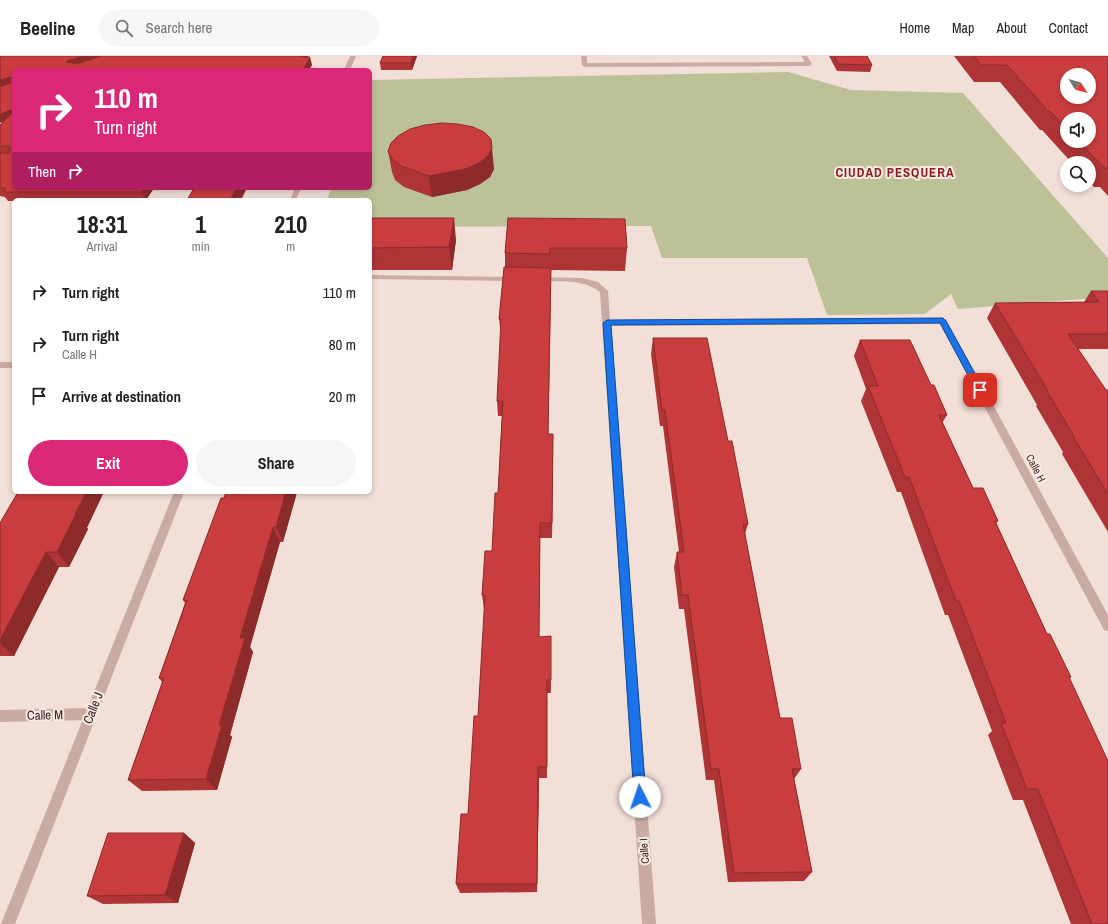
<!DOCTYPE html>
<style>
:root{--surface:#fff;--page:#f6f6f6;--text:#222;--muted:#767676;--line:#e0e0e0;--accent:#db2777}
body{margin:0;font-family:"Archivo Narrow",sans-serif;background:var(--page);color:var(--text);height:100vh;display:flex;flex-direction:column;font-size:15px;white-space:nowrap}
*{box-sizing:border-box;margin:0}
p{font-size:13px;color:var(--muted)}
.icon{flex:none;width:22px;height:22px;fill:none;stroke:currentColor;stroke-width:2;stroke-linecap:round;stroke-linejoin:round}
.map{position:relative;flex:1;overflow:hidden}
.panel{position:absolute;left:12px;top:142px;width:360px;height:296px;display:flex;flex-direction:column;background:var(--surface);border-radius:6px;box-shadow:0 2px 6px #0003}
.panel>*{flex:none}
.top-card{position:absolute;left:12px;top:12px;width:360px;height:122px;border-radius:6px;box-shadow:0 2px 6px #0003;background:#db2777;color:#fff;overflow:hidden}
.needle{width:26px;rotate:126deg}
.buttons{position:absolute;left:1060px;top:12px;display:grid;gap:8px}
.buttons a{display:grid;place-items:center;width:36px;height:36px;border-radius:50%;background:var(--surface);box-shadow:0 2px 6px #0003;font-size:20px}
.pin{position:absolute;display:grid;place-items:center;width:34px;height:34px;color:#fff;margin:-17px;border-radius:8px;box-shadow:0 2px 6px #0006}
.me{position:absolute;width:44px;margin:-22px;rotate:356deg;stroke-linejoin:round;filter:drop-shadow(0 0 3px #0008)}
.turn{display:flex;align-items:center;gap:14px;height:84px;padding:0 16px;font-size:18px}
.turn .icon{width:52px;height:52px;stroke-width:2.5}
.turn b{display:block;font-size:28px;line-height:34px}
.then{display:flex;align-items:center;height:38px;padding:0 16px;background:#0003;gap:8px;font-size:15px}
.eta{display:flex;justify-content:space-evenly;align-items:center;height:68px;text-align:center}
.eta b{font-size:24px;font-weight:800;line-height:28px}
.action{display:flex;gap:8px;margin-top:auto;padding:8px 16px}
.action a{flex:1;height:46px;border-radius:24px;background:var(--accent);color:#fff;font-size:16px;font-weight:800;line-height:46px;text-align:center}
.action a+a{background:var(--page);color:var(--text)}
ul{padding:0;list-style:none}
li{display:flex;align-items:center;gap:12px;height:52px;padding:0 16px}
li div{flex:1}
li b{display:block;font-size:15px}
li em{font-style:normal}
header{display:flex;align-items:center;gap:24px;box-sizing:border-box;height:56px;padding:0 20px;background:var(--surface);border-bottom:1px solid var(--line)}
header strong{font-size:19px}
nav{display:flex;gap:22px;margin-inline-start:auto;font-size:14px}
.search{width:280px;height:36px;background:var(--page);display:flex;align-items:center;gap:10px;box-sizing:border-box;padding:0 14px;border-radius:22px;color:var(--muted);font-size:15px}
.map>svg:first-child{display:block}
.green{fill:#bdc197}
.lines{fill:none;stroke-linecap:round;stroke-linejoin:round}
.minor{fill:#caaba3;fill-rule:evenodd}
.tertiary{fill:#caaba3;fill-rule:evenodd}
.wall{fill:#ae3435;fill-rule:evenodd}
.shaded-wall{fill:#8d2b2b}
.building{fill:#ca3d3e;stroke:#8d2b2b;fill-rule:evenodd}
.route{fill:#1a73e8;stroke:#114b97}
.labels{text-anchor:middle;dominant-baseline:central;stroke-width:4;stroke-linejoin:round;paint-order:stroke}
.street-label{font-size:11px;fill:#352625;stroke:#faeae3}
.far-district-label{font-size:13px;font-weight:bold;letter-spacing:1px;fill:#861c1d;stroke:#faeae3}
.near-street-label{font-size:13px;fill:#352625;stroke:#faeae3}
</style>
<header>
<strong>Beeline</strong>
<div class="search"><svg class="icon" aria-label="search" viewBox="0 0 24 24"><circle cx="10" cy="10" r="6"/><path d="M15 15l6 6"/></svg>Search here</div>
<nav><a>Home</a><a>Map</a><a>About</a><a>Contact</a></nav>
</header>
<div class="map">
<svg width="1108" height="868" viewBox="0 0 1108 868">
<rect width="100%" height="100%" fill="#f2dfd7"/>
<!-- green -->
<path class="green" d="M 788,16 L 851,34 L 963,37 L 1108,202 L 1108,241 L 958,253 L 951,238 L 925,258 L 827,259 L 807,202 L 662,202 L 651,170 L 370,171 L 370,144 L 327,144 L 331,132 L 370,132 L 370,24 Z"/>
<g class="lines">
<!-- minor -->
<g class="minor">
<path d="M 581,0 L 587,0 L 587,7 L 805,6 L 801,0 L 807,0 L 812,8 L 809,10 L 585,11 L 582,9 Z"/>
<path d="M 370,219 L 516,221 L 520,223 L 516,225 L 370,223 Z"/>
<path d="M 535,221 L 582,222 L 598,226 L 608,235 L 610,264 L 946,263 L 1108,559 L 1108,575 L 1104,574 L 940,268 L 611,270 L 656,868 L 642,868 L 600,236 C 583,222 559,226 538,225 L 535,225 Z"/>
<rect x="0" y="306" width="14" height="6"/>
<path d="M 91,652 L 95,654 L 97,658 L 95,662 L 91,664 L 0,666 L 0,654 Z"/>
</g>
<!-- tertiary -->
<g class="tertiary">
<path d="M 350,0 L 356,0 L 350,14 L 344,14 Z"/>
<path d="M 295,132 L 301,132 L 296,144 L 290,144 Z"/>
<path d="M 174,436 L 184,436 L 15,868 L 1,868 Z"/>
</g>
</g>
<!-- wall -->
<g class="wall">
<path d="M 0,0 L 308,0 L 308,1 L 312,9 L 309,14 L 14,14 L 14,132 L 154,132 L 146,144 L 14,144 L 14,145 L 8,145 L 5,141 L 0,140 L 0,69 L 3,67 Z"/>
<path d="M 383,0 L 417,0 L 412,14 L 381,14 L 380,7 Z"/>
<path d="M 829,0 L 867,0 L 872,9 L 870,16 L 837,15 Z"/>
<path d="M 954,0 L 1108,0 L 1108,140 L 1100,131 L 1094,131 L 1089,126 L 1089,107 L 1072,107 L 1042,74 L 1040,74 L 1000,26 L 974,26 ZM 1067,63 L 1089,85 L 1067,85 Z"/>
<path d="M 388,95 L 494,113 L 490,121 L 480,128 L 467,134 L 432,141 L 404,131 L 395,124 L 392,116 Z"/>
<path d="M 370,162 L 456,184 L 452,214 L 370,214 Z"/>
<path d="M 508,162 L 627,192 L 625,215 L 551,214 L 548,378 L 553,378 L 552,482 L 540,482 L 539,581 L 551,580 L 551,637 L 547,637 L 547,722 L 539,722 L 537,836 L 460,837 L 456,828 L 468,758 L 478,660 L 485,553 L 484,553 L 482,539 L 492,495 L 498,437 L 502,360 L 498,360 L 497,345 L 501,278 L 499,263 L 505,211 L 505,197 Z"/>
<path d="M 1091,235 L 1108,235 L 1108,293 L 1078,293 L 1106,334 L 1108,334 L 1108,476 L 1062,398 L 1063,396 L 1036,350 L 1037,349 L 987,262 L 995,247 L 1084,246 Z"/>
<path d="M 653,282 L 728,385 L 748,468 L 745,478 L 780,662 L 801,713 L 794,723 L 812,816 L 804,825 L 728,826 L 714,724 L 706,724 L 684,553 L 679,553 L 674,511 L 677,496 L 679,496 L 663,370 L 660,370 L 651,298 Z"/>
<path d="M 860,284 L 931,329 L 947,359 L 942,367 L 973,432 L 998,465 L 996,467 L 1047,578 L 1071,621 L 1069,622 L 1108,868 L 1071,868 L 1023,744 L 1013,744 L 988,679 L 992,675 L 948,559 L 945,559 L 901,436 L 897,436 L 861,345 L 866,333 L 854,300 Z"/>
<path d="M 297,436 L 283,486 L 280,486 L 250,591 L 253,596 L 230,679 L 232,681 L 217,734 L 142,735 L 128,724 L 162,626 L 159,622 L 185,547 L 183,544 L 224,442 Z"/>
<path d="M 0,467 L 87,472 L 88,473 L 69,511 L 59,511 L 14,600 L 0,600 Z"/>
<path d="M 184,777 L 195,787 L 178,847 L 103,848 L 87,840 Z"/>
</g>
<!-- shaded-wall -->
<g class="shaded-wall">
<path d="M 83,0 L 111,0 L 71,13 L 66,6 L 67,5 Z"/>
<path d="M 302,0 L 308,0 L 303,9 L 301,1 Z"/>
<path d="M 413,0 L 417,0 L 412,14 L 411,7 Z"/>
<path d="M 310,1 L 312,9 L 309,14 L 303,14 Z"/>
<path d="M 11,21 L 14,27 L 0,33 L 0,24 Z"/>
<path d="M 14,53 L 14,63 L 0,67 L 0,58 Z"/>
<path d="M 492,92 L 494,113 L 490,121 L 480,128 L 467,134 L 432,141 L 429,120 Z"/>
<path d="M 144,132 L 154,132 L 146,144 L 142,136 Z"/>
<path d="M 236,132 L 247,132 L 241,144 L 230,144 Z"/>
<path d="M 454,162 L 456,184 L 452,214 L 449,191 Z"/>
<path d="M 551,212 L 551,227 L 548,394 L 548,378 Z"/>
<path d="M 553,378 L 553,394 L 552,482 L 552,467 Z"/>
<path d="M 86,436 L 104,436 L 87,472 L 88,473 L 69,511 L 57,496 L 75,458 Z"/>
<path d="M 286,436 L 297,436 L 283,486 L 276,471 Z"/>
<path d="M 540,467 L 540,482 L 539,594 L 539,581 Z"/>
<path d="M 273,471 L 280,486 L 250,591 L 253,596 L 230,679 L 232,681 L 217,734 L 206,723 L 240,582 Z"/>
<path d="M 46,496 L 59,511 L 14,600 L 0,587 L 0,584 Z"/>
<path d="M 538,711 L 539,722 L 537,836 L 537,828 Z"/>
<path d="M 184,777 L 195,787 L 178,847 L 165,839 Z"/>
</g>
<!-- building -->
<g class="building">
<path d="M 0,0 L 83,0 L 67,5 L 66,6 L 77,8 L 101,0 L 302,0 L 301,1 L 310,1 L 303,14 L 202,14 L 144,13 L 141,14 L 14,14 L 14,53 L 0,58 L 0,31 L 10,27 L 11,21 L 0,24 Z"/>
<path d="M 383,0 L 413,0 L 411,7 L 380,7 Z"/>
<path d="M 834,0 L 867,0 L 872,9 L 838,8 Z"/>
<path d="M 974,0 L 1108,0 L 1108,112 L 1105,112 L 1078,85 L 1089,85 L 1089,63 L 1067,63 L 1067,73 L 1051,56 L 1049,56 L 1007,9 L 981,9 ZM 1067,19 L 1089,19 L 1089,41 L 1067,41 Z"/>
<path d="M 14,55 L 14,132 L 144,132 L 142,136 L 3,136 L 6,132 L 0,132 L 0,97 L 9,97 L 11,92 L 9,90 L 0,90 L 0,69 Z"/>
<path d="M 442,67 L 458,68 L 473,71 L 484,76 L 491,83 L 492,92 L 488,100 L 479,107 L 465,113 L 429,120 L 401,110 L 392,103 L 388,95 L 391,87 L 398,80 L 410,73 L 425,69 Z"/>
<path d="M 194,132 L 236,132 L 230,144 L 187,144 Z"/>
<path d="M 370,162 L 454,162 L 449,191 L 370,192 Z"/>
<path d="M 508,162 L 625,163 L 627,192 L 550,192 L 550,198 L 505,197 Z"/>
<path d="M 504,211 L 551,212 L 548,378 L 553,378 L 552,467 L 540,467 L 539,581 L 551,580 L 551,624 L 547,624 L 547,711 L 538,711 L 537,828 L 456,828 L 461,758 L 468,758 L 474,660 L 478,660 L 485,539 L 482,539 L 485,495 L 492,495 L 495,437 L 498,437 L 503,345 L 497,345 L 501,263 L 499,263 Z"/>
<path d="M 1091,235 L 1108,235 L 1108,278 L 1068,278 L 1106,334 L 1108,334 L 1108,438 L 1074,382 L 1075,382 L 1047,335 L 1048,335 L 995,247 L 1099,246 Z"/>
<path d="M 653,282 L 707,282 L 728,385 L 732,385 L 748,468 L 743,468 L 780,662 L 792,662 L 801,713 L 792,713 L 812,816 L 734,817 L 719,713 L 711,713 L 688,539 L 682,539 L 677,496 L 684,496 L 665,354 L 662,354 Z"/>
<path d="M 860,284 L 910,284 L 931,329 L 934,329 L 947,359 L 939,359 L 973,432 L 983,432 L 998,465 L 995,465 L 1047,578 L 1050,578 L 1071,621 L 1069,621 L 1108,705 L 1108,868 L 1092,868 L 1038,733 L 1027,733 L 1001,667 L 1006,667 L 959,545 L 956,545 L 909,421 L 905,421 L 868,330 L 878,330 Z"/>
<path d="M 18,436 L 86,436 L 75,458 L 76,458 L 57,496 L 46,496 L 0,584 L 0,467 Z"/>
<path d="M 226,436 L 286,436 L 276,471 L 273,471 L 240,582 L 245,582 L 219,669 L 222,669 L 206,723 L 128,724 L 164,622 L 159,622 L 187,544 L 183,544 L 221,442 L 224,442 Z"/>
<path d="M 108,777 L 184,777 L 165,839 L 87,840 Z"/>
</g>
<!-- route -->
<path class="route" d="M 943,262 L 946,265 L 984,334 L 983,336 L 977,336 L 940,267 L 611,269 L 646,741 L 644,746 L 640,747 L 636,746 L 634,741 L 603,267 L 607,264 Z"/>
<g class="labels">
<!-- street labels -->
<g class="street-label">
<text transform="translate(1036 412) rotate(62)">Calle H</text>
<text transform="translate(644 795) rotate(-94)">Calle I</text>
</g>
<!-- far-district labels -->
<g class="far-district-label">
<text x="895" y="116">CIUDAD PESQUERA</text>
</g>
<!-- near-street labels -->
<g class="near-street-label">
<text transform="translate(93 652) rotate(-69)">Calle J</text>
<text transform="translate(45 659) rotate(-1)">Calle M</text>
</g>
</g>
</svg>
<div class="buttons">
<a><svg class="needle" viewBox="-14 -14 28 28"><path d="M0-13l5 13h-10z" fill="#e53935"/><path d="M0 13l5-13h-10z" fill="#767676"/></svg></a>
<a><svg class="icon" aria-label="sound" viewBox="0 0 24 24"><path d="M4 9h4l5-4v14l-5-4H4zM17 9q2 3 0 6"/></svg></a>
<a><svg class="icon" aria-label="search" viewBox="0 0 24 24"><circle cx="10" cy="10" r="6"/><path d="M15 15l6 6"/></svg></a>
</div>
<div class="pin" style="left:980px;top:334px;background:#d93025"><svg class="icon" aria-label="arrive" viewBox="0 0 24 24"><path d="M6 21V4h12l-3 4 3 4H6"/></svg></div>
<svg class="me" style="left:640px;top:741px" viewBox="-20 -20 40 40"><circle r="19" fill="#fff"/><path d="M0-13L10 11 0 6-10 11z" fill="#1a73e8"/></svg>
<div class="top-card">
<div class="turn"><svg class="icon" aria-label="right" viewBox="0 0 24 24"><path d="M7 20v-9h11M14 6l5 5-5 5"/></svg><div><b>110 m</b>Turn right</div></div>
<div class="then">Then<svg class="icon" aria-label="right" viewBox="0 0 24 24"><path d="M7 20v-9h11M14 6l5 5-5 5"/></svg></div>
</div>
<section class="panel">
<div class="eta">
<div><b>18:31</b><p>Arrival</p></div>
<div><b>1</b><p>min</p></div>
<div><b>210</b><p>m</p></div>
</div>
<ul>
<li><svg class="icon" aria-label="right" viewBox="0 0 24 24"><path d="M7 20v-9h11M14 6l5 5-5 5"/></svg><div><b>Turn right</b></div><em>110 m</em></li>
<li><svg class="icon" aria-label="right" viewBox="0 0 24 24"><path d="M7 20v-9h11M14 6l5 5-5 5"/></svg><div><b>Turn right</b><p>Calle H</p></div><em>80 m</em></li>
<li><svg class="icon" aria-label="arrive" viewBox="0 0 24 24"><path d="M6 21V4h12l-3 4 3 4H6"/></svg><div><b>Arrive at destination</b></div><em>20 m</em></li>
</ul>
<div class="action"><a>Exit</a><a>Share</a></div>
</section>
</div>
